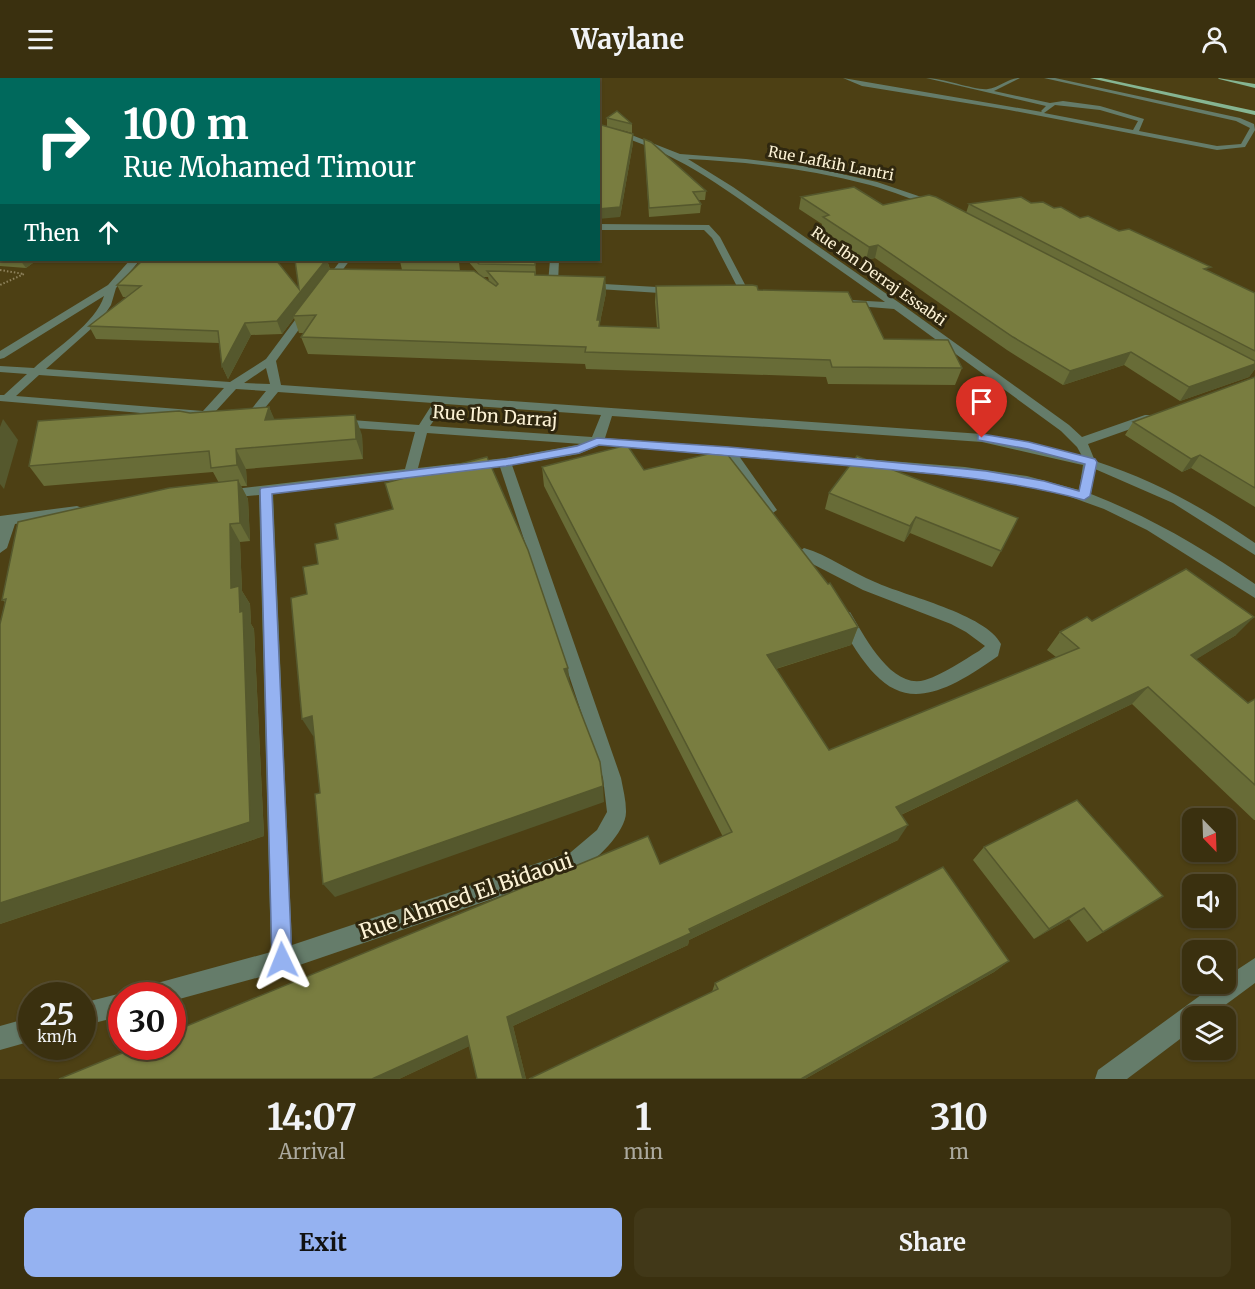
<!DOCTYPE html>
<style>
:root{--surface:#3a300f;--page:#413818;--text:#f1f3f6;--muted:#aba99e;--line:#544b2f;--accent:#95b2f1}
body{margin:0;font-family:Merriweather,serif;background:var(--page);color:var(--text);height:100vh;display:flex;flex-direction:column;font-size:22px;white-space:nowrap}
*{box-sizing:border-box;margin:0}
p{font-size:20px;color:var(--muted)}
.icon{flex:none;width:33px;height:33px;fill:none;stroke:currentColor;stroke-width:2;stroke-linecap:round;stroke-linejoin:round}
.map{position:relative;height:1001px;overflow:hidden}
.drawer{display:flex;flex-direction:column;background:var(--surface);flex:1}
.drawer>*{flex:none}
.hud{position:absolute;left:0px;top:0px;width:600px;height:183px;box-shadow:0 2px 4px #0004,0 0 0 2px var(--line);background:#00695c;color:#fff;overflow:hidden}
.needle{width:39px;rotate:157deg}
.controls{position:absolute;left:1182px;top:730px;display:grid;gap:12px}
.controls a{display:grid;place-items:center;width:54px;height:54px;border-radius:12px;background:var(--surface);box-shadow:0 2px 4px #0004,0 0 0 2px var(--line);font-size:30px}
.speed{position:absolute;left:18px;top:904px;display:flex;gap:12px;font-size:30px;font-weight:700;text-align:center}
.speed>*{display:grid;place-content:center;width:78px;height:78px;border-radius:50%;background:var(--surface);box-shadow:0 2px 4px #0004,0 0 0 2px var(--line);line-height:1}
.speed small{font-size:15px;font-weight:400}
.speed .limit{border:9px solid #d22;background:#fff;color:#111}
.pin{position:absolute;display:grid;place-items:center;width:51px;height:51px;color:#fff;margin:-62px -26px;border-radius:50% 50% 50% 0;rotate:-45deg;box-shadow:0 0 6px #0007}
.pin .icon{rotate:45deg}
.me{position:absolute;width:66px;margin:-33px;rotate:358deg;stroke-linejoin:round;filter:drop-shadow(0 0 4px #0008)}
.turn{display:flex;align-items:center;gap:21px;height:126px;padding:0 24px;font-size:27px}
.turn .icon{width:78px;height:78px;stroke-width:2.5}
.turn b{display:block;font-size:42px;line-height:51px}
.then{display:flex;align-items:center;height:57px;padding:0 24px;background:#0003;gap:12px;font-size:22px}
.eta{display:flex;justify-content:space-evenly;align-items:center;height:102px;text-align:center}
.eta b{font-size:36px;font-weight:700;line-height:42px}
.cta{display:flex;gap:12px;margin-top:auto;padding:12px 24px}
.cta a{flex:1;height:69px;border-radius:12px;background:var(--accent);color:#111;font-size:24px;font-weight:700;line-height:69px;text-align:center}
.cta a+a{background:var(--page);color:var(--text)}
header{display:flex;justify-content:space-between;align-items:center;height:78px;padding:0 24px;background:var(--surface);font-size:27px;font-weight:700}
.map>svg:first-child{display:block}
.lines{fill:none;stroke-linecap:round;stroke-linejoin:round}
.path{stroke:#8f835d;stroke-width:2;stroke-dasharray:1.5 2;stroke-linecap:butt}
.minor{fill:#657c6a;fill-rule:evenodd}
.major{fill:#86b592;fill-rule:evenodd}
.wall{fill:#686c37;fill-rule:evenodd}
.shaded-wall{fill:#55582d}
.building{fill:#797d40;stroke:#55582d;stroke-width:1.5}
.route{fill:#95b2f1;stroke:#61749d;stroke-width:1.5}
.labels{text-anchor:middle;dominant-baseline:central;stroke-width:6;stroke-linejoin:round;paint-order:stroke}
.far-street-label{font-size:15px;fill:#fcf2d5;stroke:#2f270f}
.street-label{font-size:18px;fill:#fcf2d5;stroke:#2f270f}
.near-street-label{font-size:21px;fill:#fcf2d5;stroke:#2f270f}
</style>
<header><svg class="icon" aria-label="menu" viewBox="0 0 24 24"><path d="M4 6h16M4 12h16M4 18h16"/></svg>Waylane<svg class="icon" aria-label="person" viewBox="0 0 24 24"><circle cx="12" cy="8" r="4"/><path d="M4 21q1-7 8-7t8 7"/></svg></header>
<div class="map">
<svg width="1255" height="1001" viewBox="0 0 1255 1001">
<rect width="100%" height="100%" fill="#4d4014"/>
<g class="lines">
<!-- path -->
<path class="path" d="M 0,192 L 24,196 L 0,207"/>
<!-- minor -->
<g class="minor">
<path d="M 238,0 L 245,0 L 236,2 Z"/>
<path d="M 843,0 L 1042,34 L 1041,33 L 1046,28 L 926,0 C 943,0 977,13 988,11 C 999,10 1008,0 1020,0 L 994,13 L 1050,25 L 1063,23 L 1100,28 L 1144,41 L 1139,53 L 1217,68 L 1241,66 L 1250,50 L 1236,43 L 1044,0 L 1055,0 L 1240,40 L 1254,46 L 1255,52 L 1245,69 L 1217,72 L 1009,32 L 862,8 ZM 1055,27 L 1100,32 L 1138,43 L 1133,52 L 1044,35 Z"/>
<path d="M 598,49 L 629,56 L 680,76 L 746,81 L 811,89 L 877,104 L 939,125 L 940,127 L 936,129 C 914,123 893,113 870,107 C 811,91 749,84 688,81 L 733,109 L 901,226 L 1069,347 L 1082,359 L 1145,337 L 1153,337 L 1153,343 L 1088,366 L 1095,383 C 1154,402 1204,430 1255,465 L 1255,477 L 1173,425 L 1095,391 L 1091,416 C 1150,439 1203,470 1255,506 L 1255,520 L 1147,452 L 1104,431 L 1054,413 L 965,398 L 739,378 L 777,432 L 770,437 L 765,435 L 725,377 L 600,367 L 579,376 L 512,387 L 621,700 C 623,711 626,722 626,733 C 627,753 595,785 577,792 L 282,893 L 172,923 L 172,918 L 139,918 L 142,910 L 150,907 L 271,874 L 259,417 L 226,420 L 219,416 L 226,412 L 405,391 L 415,354 L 338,349 L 332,345 L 338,341 L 419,347 L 433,325 L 278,314 L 255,342 L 251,343 L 245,339 L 266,313 L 236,311 L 215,334 L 218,337 L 216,340 L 212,341 L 0,323 L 0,317 L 4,317 L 27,296 L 0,294 L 0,288 L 34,290 C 55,271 96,245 104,218 L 4,280 L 0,281 L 0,273 L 108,207 L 130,182 L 140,182 L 116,210 L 111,227 L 101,242 L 46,291 L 230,304 L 266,281 L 304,230 L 308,229 L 313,232 L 276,283 L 281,307 L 982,356 L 1082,378 L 1077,369 L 1061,353 L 894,231 L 845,227 L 844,225 L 849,222 L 885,224 C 849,198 812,173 776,147 C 718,106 669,68 598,53 ZM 266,290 L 270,306 L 244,305 ZM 39,297 L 224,310 L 203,333 L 16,318 ZM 445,326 L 601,337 L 592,359 L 430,348 ZM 612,338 L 982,364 L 1078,386 L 1083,387 L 1079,412 L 1027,398 L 965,389 L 605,360 ZM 427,355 L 582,366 L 505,380 L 418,390 ZM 500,389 L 603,700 L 607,734 L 597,752 L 571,774 L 292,867 L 273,415 Z"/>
<path d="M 598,146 L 709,147 L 720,159 L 751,218 L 743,220 L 712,160 L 704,152 L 598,152 Z"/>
<path d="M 341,182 L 350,182 L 329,210 L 323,210 L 321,208 Z"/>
<path d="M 550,182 L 559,182 L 558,205 L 553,208 L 548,205 Z"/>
<path d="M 586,205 L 675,210 L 680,213 L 675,216 L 583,210 L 583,206 Z"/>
<path d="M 77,428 L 82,430 L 84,433 L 82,436 L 15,446 L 7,470 L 0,475 L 0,438 Z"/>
<path d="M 804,470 C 828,477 851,494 875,504 C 905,518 986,536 1001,566 L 998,578 C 913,639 884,627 836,538 L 838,534 L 850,534 C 864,557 891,612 925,602 C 944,596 962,583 979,573 L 985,568 L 966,554 L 951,546 L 863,512 L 799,479 L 797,475 Z"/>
<path d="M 1255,880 L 1255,905 L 1209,939 L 1192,939 L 1192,952 L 1127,1001 L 1095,1001 L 1098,992 L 1216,906 L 1226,906 L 1226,899 Z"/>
<path d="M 122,915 L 130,918 L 122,918 L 122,938 L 82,948 L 82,925 Z"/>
<path d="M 32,939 L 32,963 L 0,972 L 0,948 Z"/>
</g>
<!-- major -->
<g class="major">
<path d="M 1090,0 L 1101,0 L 1255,33 L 1255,37 Z"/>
<path d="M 1218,0 L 1255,6 L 1255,10 L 1219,1 Z"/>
</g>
</g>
<!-- wall -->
<g class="wall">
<path d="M 0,0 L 2,2 L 2,182 L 37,182 L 26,190 L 0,188 Z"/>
<path d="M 607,40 L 632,46 L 632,55 L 614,50 L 633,56 L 633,65 L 620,139 L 607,48 Z"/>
<path d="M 644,61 L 706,113 L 705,122 L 698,122 L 701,126 L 700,135 L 649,139 Z"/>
<path d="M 801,119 L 966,135 L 969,126 L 1031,125 L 1054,130 L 1119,153 L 1209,193 L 1255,215 L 1255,291 L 1249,299 L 1180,323 L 1124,287 L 1063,307 L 1007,272 L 875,180 L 866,182 L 821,151 L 822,146 L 799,131 Z"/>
<path d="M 295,182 L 327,182 L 330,191 L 402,192 L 400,183 L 459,184 L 460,193 L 480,197 L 467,182 L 535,182 L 536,197 L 605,199 L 606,215 L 600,244 L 600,248 L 657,250 L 655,224 L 656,208 L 758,212 L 853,224 L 884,261 L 962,290 L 955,307 L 828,306 L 826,299 L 586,291 L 585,286 L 308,276 L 301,259 L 304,255 L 299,255 L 294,240 L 282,256 L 251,257 L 228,301 L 222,288 L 219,265 L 96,261 L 89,248 L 126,219 L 123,219 L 117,207 L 142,184 L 299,211 ZM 482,199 L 488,199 L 489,203 Z"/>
<path d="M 1255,299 L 1255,429 L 1191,390 L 1182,394 L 1125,357 L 1133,344 Z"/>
<path d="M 269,329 L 274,342 L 362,357 L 363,381 L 246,391 L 247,408 L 241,408 L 248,421 L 250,463 L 240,464 L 242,513 L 250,526 L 251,546 L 254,551 L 264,758 L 0,846 L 0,546 L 5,524 L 2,522 L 219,405 L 213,394 L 44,408 L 29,388 L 190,335 Z"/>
<path d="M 857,378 L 1001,473 L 992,489 L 910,455 L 904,464 L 825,431 L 829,415 Z"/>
<path d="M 542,389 L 644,392 L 858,549 L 851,567 L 776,591 L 829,672 L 1056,579 L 1047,572 L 1060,554 L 1092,543 L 1236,557 L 1196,581 L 1248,625 L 1255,621 L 1255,742 L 1254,742 L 1132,626 L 901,737 L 898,762 L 689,862 L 688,867 L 513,948 L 526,1001 L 477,1001 L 469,968 L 399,1001 L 59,1001 L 660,786 L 723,759 L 544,408 Z"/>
<path d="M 984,769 L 1163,818 L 1087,864 L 1069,841 L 1034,861 L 973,782 Z"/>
<path d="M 1009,883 L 994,894 L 805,1001 L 529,1001 L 712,914 L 715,905 Z"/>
</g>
<!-- shaded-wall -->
<g class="shaded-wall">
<path d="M 633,56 L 633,65 L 620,139 L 598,141 L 598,131 Z"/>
<rect x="0" y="117" width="2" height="12"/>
<path d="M 878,167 L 875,180 L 866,182 L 869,169 Z"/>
<path d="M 20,182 L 37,182 L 26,190 Z"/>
<path d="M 326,182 L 327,182 L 330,192 L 293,238 L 294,240 L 282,256 L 277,243 Z"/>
<path d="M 605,199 L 606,215 L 600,244 L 601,259 L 597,242 Z"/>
<path d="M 245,245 L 251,257 L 228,301 L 222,288 Z"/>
<path d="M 1131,274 L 1124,287 L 1063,307 L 1070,293 Z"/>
<path d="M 1255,286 L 1255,291 L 1249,299 L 1180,323 L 1189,309 Z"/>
<path d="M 269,329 L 278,349 L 265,342 Z"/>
<path d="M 355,337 L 362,357 L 363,381 L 356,361 Z"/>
<path d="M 3,341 L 18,362 L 4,411 L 0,406 L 0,349 Z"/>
<path d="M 236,371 L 246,391 L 247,408 L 237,387 Z"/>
<path d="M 1200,377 L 1191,390 L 1182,394 L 1191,381 Z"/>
<path d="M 238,402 L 248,421 L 250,463 L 240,445 Z"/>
<path d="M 916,439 L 910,455 L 904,464 L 910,448 Z"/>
<path d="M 230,446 L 240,464 L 242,513 L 250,526 L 251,546 L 254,551 L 264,758 L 0,846 L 0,825 L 240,534 L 231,510 Z"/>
<path d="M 1254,539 L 1236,557 L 1174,595 L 1191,577 Z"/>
<path d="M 858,549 L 851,567 L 762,595 L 767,577 Z"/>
<path d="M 568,590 L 570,607 L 564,591 Z"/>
<path d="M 1148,609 L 1132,626 L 886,744 L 896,729 Z"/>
<path d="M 312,638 L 322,655 L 313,658 L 302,641 Z"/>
<path d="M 603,708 L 604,724 L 335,819 L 323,806 Z"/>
<path d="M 908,747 L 898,762 L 689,862 L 688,867 L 513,948 L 526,1001 L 523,1001 L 507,939 Z"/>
<path d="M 1084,830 L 1069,841 L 1034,861 L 1049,851 Z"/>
<path d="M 1009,883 L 994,894 L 805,1001 L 801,1001 Z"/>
<path d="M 467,958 L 474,966 L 399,1001 L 372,1001 Z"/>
</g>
<!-- building -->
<g class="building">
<path d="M 0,0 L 234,0 L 240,2 L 2,2 L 2,117 L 0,117 Z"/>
<path d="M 617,33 L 632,46 L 607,40 Z"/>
<path d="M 598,46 L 633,56 L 620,129 L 598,131 Z"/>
<path d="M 644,61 L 651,64 L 706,113 L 693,114 L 701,126 L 649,130 Z"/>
<path d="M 854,109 L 883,127 L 929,117 L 936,119 L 1255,283 L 1255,286 L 1189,309 L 1131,274 L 1070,293 L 1013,259 L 878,167 L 869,169 L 823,139 L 829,137 L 801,119 Z"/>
<path d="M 1021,119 L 1031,125 L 1043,124 L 1054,130 L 1061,129 L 1080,140 L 1088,138 L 1119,153 L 1129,151 L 1211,189 L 1204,191 L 1255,215 L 1255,273 L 969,126 Z"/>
<path d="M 2,125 L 2,177 L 0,177 L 0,127 Z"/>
<path d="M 143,182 L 276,182 L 299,211 L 295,182 L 326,182 L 277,243 L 245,245 L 222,288 L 218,253 L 89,248 L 141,208 L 117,207 Z"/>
<path d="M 400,182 L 455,182 L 459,184 L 400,183 Z"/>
<path d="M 475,182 L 535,182 L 535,187 L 479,186 Z"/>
<path d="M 329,191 L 474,193 L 496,208 L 498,206 L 487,193 L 535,194 L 535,197 L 605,199 L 597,242 L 600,242 L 599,248 L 659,250 L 656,208 L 752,207 L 757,208 L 758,212 L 848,214 L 853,224 L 866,224 L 884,261 L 948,262 L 962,290 L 832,289 L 830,282 L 585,274 L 586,269 L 301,259 L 316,237 L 293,238 Z"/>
<path d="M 1255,299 L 1255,410 L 1200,377 L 1191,381 L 1133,344 Z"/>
<path d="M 269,329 L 265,342 L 355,337 L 356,361 L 236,371 L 237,387 L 211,390 L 209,373 L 29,388 L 38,343 L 179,333 L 190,335 Z"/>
<path d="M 627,367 L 644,392 L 724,372 L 828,506 L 830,505 L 858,549 L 767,577 L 829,672 L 1079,570 L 1060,554 L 1087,539 L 1092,543 L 1186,491 L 1254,539 L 1191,577 L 1248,625 L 1255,621 L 1255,707 L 1148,609 L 896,729 L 908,747 L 689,851 L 691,855 L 507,939 L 523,1001 L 477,1001 L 467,958 L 372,1001 L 59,1001 L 137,969 L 172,969 L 172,954 L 648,758 L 660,786 L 732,754 L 542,389 Z"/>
<path d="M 857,378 L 1018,440 L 1001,473 L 916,439 L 910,448 L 829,415 Z"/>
<path d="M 487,379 L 528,472 L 568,590 L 564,591 L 600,684 L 603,708 L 323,806 L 315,716 L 320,715 L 312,638 L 302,641 L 291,520 L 307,516 L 303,489 L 318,486 L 315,466 L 338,461 L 335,446 L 393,431 L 385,405 Z"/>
<path d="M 238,402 L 240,445 L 230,446 L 231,510 L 239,508 L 240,534 L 243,533 L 250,744 L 0,825 L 0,546 L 6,521 L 2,522 L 18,444 L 169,410 Z"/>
<path d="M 1077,722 L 1163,818 L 1103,854 L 1084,830 L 1049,851 L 984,769 Z"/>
<path d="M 943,789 L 1009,883 L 801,1001 L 529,1001 L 718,911 L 715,905 Z"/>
</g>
<!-- route -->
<path class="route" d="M 982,356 L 1029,364 L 1095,381 L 1097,384 L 1090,418 L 1084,422 C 1011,402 938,396 863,389 C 775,381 687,374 599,367 L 579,375 L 506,388 L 272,416 L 292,882 L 289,889 L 282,892 L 275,889 L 272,882 L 260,412 L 261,410 L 506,381 L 577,368 L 597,360 L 729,369 L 986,393 L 1044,403 L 1079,413 L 1085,386 L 1028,371 L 978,362 L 978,357 Z"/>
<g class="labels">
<!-- far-street labels -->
<g class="far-street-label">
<text transform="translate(831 85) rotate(11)">Rue Lafkih Lantri</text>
<text transform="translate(879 198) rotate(35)">Rue Ibn Derraj Essabti</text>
</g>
<!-- street labels -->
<g class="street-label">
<text transform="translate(495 338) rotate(4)">Rue Ibn Darraj</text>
</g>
<!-- near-street labels -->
<g class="near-street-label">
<text transform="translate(466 818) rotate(-19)">Rue Ahmed El Bidaoui</text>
</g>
</g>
</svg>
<div class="controls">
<a><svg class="needle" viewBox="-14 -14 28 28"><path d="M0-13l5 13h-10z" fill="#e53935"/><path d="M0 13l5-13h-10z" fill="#aba99e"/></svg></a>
<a><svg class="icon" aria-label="sound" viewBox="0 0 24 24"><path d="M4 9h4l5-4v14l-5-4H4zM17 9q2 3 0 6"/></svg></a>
<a><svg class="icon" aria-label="search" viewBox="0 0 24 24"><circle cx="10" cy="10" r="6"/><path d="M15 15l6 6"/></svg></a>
<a><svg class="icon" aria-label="layers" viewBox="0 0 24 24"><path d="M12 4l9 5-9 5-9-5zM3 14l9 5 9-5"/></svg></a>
</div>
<div class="speed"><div>25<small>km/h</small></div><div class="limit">30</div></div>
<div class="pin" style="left:982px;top:360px;background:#d93025"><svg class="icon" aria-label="arrive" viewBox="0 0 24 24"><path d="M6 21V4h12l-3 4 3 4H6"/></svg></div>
<svg class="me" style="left:282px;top:882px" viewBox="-20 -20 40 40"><path d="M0-17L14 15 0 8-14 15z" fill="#95b2f1" stroke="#fff" stroke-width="4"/></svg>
<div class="hud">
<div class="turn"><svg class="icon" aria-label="right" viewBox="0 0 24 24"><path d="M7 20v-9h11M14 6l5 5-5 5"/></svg><div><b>100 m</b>Rue Mohamed Timour</div></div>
<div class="then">Then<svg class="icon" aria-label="ahead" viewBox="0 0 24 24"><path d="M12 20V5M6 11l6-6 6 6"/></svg></div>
</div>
</div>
<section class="drawer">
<div class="eta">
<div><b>14:07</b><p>Arrival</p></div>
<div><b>1</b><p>min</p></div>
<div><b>310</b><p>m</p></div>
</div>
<div class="cta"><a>Exit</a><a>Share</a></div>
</section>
